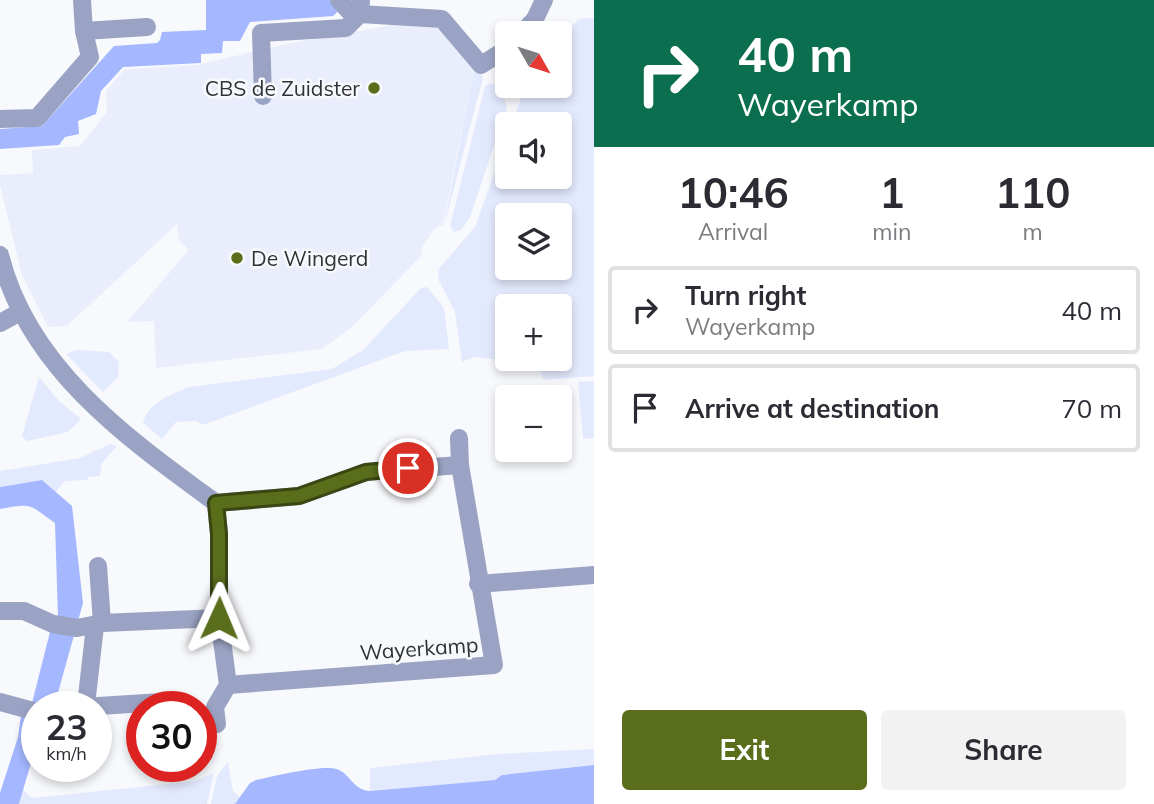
<!DOCTYPE html>
<meta charset="utf-8">
<style>
:root{--surface:#fff;--page:#f2f2f3;--text:#2b2b33;--muted:#7c7c81;--line:#e1e1e2;--accent:#596d1b}
body{margin:0;font-family:Mulish,sans-serif;background:var(--page);color:var(--text);height:100vh;display:flex;flex-direction:column;font-size:26px;white-space:nowrap}
*{box-sizing:border-box;margin:0}
p{font-size:23px;color:var(--muted)}
.icon{flex:none;width:38px;height:38px;fill:none;stroke:currentColor;stroke-width:2;stroke-linecap:round;stroke-linejoin:round}
.map{position:relative;flex:1;overflow:hidden}
.panel{display:flex;flex-direction:column;background:var(--surface);width:560px}
.panel>*{flex:none}
.banner{background:#0b6e4f;color:#fff;overflow:hidden}
.needle{width:46px;rotate:129deg}
.controls{position:absolute;left:495px;top:21px;display:grid;gap:14px}
.controls a{display:grid;place-items:center;width:77px;height:77px;border-radius:7px;background:var(--surface);box-shadow:0 4px 10px #0003;font-size:35px}
.speed{position:absolute;left:21px;top:691px;display:flex;gap:14px;font-size:35px;font-weight:700;text-align:center}
.speed>*{display:grid;place-content:center;width:91px;height:91px;border-radius:50%;background:var(--surface);box-shadow:0 4px 10px #0003;line-height:1}
.speed small{font-size:18px;font-weight:400}
.speed .limit{border:10px solid #d22;background:#fff;color:#111}
.pin{position:absolute;display:grid;place-items:center;width:60px;height:60px;color:#fff;margin:-30px;border:4px solid #fff;border-radius:50%;box-shadow:0 2px 7px #0007}
.me{position:absolute;width:77px;margin:-38px;rotate:1deg;stroke-linejoin:round;filter:drop-shadow(0 0 5px #0008)}
.turn{display:flex;align-items:center;gap:24px;height:147px;padding:0 28px;font-size:32px}
.turn .icon{width:91px;height:91px;stroke-width:2.5}
.turn b{display:block;font-size:49px;line-height:60px}
.eta{display:flex;justify-content:space-evenly;align-items:center;height:119px;text-align:center}
.eta b{font-size:42px;font-weight:700;line-height:49px}
.cta{display:flex;gap:14px;margin-top:auto;padding:14px 28px}
.cta a{flex:1;height:80px;border-radius:7px;background:var(--accent);color:#fff;font-size:28px;font-weight:700;line-height:80px;text-align:center}
.cta a+a{background:var(--page);color:var(--text)}
ul{padding:0;list-style:none}
li{display:flex;align-items:center;gap:21px;height:88px;margin:0 14px 10px;padding:0 14px;border:4px solid var(--line);border-radius:7px}
li div{flex:1}
li b{display:block;font-size:26px}
li em{font-style:normal}
main{display:flex;flex:1;min-height:0}
.map>svg:first-child{display:block}
.built{fill:#eaeefc}
.green{fill:#e4eafe;fill-rule:evenodd}
.water{fill:#a4b7ff}
.lines{fill:none;stroke-linecap:round;stroke-linejoin:round}
.minor{stroke:#9aa3c3;stroke-width:18}
.route-casing{stroke:#3a4712;stroke-width:18}
.route{stroke:#596d1b;stroke-width:12}
.poi-dot{fill:#596d1b;stroke:#f8f9fc;stroke-width:2.5}
.labels{text-anchor:middle;dominant-baseline:central;stroke-width:5;stroke-linejoin:round;paint-order:stroke}
.poi-label{font-size:21px;fill:#303238;stroke:#f8f9fc;text-anchor:end}
.street-label{font-size:21px;fill:#303238;stroke:#f8f9fc}
</style>
<main>
<div class="map">
<svg width="594" height="804" viewBox="0 0 594 804">
<rect width="100%" height="100%" fill="#f8f9fc"/>
<!-- built -->
<path class="built" d="M 392,25 L 440,28 L 474,69 L 443,225 L 434,229 L 420,251 L 423,254 L 351,328 L 322,349 L 156,368 L 154,321 L 127,322 L 189,250 L 179,240 L 177,224 L 67,326 L 48,327 L 22,275 L 0,185 L 0,175 L 33,173 L 32,150 L 80,146 L 107,112 L 106,91 L 125,69 L 197,65 L 286,44 Z"/>
<!-- green -->
<g class="green">
<path d="M 584,18 L 594,18 L 594,376 L 544,380 L 537,364 L 474,357 L 462,362 L 455,312 L 439,281 L 438,270 L 475,227 L 507,137 L 508,177 L 560,177 L 560,124 L 512,124 L 525,86 L 560,86 L 560,38 L 578,20 ZM 508,215 L 560,215 L 560,268 L 508,268 ZM 508,306 L 560,306 L 560,359 L 508,359 Z"/>
<path d="M 474,69 L 481,73 L 483,78 L 444,226 Z"/>
<path d="M 491,83 L 500,87 L 507,107 L 470,217 L 461,230 L 454,232 L 450,226 L 485,86 Z"/>
<path d="M 427,287 L 444,308 L 449,349 L 405,351 L 203,425 L 196,421 L 176,422 L 162,439 L 143,423 C 147,403 172,394 189,387 L 332,369 L 363,350 L 421,288 Z"/>
<path d="M 76,350 L 109,352 L 119,362 L 118,377 L 103,392 L 66,354 Z"/>
<path d="M 39,377 L 58,400 L 81,419 L 68,432 L 27,441 L 22,436 Z"/>
<path d="M 594,381 L 594,438 L 583,439 L 578,382 Z"/>
<path d="M 110,444 L 117,446 L 102,463 L 100,476 L 88,477 L 87,480 L 64,481 L 56,492 L 42,480 L 0,487 L 0,471 L 80,458 Z"/>
<path d="M 594,749 L 594,765 L 503,775 L 495,780 L 370,791 L 370,768 L 497,754 Z"/>
<path d="M 228,762 L 233,791 L 240,797 L 235,804 L 211,804 L 217,776 Z"/>
<path d="M 214,773 L 207,804 L 19,804 L 23,790 L 32,798 L 178,783 L 195,781 Z"/>
</g>
<!-- water -->
<g class="water">
<path d="M 206,0 L 350,0 L 333,16 L 250,22 L 240,41 L 223,41 L 222,53 L 201,54 L 201,63 L 123,67 L 101,91 L 96,114 L 78,121 L 79,134 L 65,137 L 59,145 L 0,149 L 0,129 L 42,126 L 114,46 L 157,43 L 160,40 L 162,32 L 206,30 Z"/>
<path d="M 42,480 L 72,506 L 83,603 L 54,707 L 37,707 L 37,742 L 19,804 L 0,804 L 0,793 L 18,737 L 21,715 L 32,703 L 50,632 L 58,617 L 55,523 C 28,504 33,503 0,509 L 0,487 Z"/>
<path d="M 594,765 L 594,804 L 235,804 L 250,783 L 256,780 C 272,777 326,763 339,770 C 351,776 354,790 370,791 L 495,780 L 502,775 Z"/>
</g>
<g class="lines">
<!-- minor -->
<g class="minor">
<path d="M 339,0 L 349,11 L 360,14 L 442,19 L 481,65 L 508,48"/>
<path d="M 84,31 L 147,27"/>
<path d="M 522,33 L 535,19 L 544,0"/>
<path d="M 263,96 L 261,33 L 346,28 L 360,14 L 361,0"/>
<path d="M 0,119 L 37,118 L 90,57 L 84,31 L 82,0"/>
<path d="M 0,255 C 28,368 127,438 216,503 L 299,496 L 366,472 L 460,465"/>
<path d="M 0,323 L 20,312"/>
<path d="M 216,503 L 219,534 L 219,618 L 228,685 L 215,707 L 217,724"/>
<path d="M 98,566 L 102,623"/>
<path d="M 478,584 L 594,575"/>
<path d="M 0,611 L 24,611 L 53,624 L 77,628 L 102,623 L 219,618"/>
<path d="M 228,685 L 494,665 L 460,465 L 459,438"/>
<path d="M 0,702 L 37,712"/>
<path d="M 86,705 L 95,626"/>
<path d="M 82,707 L 162,702"/>
</g>
</g>
<g class="lines">
<defs>
<path id="route" d="M 219,618 L 219,534 L 216,503 L 299,496 L 366,472 L 408,468"/>
</defs>
<!-- route casing -->
<use href="#route" class="route-casing"/>
<!-- route -->
<use href="#route" class="route"/>
</g>
<!-- markers -->
<g class="poi-dot">
<circle cx="374" cy="88" r="7"/>
<circle cx="237" cy="258" r="7"/>
</g>
<g class="labels">
<!-- poi labels -->
<g class="poi-label">
<text x="360" y="88">CBS de Zuidster</text>
<text x="251" y="258" text-anchor="start">De Wingerd</text>
</g>
<!-- street labels -->
<g class="street-label">
<text transform="translate(419 648) rotate(-4)">Wayerkamp</text>
</g>
</g>
</svg>
<div class="controls">
<a><svg class="needle" viewBox="-14 -14 28 28"><path d="M0-13l5 13h-10z" fill="#e53935"/><path d="M0 13l5-13h-10z" fill="#7c7c81"/></svg></a>
<a><svg class="icon" aria-label="sound" viewBox="0 0 24 24"><path d="M4 9h4l5-4v14l-5-4H4zM17 9q2 3 0 6"/></svg></a>
<a><svg class="icon" aria-label="layers" viewBox="0 0 24 24"><path d="M12 4l9 5-9 5-9-5zM3 14l9 5 9-5"/></svg></a>
<a>+</a>
<a>−</a>
</div>
<div class="speed"><div>23<small>km/h</small></div><div class="limit">30</div></div>
<div class="pin" style="left:408px;top:468px;background:#d93025"><svg class="icon" aria-label="arrive" viewBox="0 0 24 24"><path d="M6 21V4h12l-3 4 3 4H6"/></svg></div>
<svg class="me" style="left:219px;top:618px" viewBox="-20 -20 40 40"><path d="M0-17L14 15 0 8-14 15z" fill="#596d1b" stroke="#fff" stroke-width="4"/></svg>
</div>
<section class="panel">
<div class="banner">
<div class="turn"><svg class="icon" aria-label="right" viewBox="0 0 24 24"><path d="M7 20v-9h11M14 6l5 5-5 5"/></svg><div><b>40 m</b>Wayerkamp</div></div>
</div>
<div class="eta">
<div><b>10:46</b><p>Arrival</p></div>
<div><b>1</b><p>min</p></div>
<div><b>110</b><p>m</p></div>
</div>
<ul>
<li><svg class="icon" aria-label="right" viewBox="0 0 24 24"><path d="M7 20v-9h11M14 6l5 5-5 5"/></svg><div><b>Turn right</b><p>Wayerkamp</p></div><em>40 m</em></li>
<li><svg class="icon" aria-label="arrive" viewBox="0 0 24 24"><path d="M6 21V4h12l-3 4 3 4H6"/></svg><div><b>Arrive at destination</b></div><em>70 m</em></li>
</ul>
<div class="cta"><a>Exit</a><a>Share</a></div>
</section>
</main>
